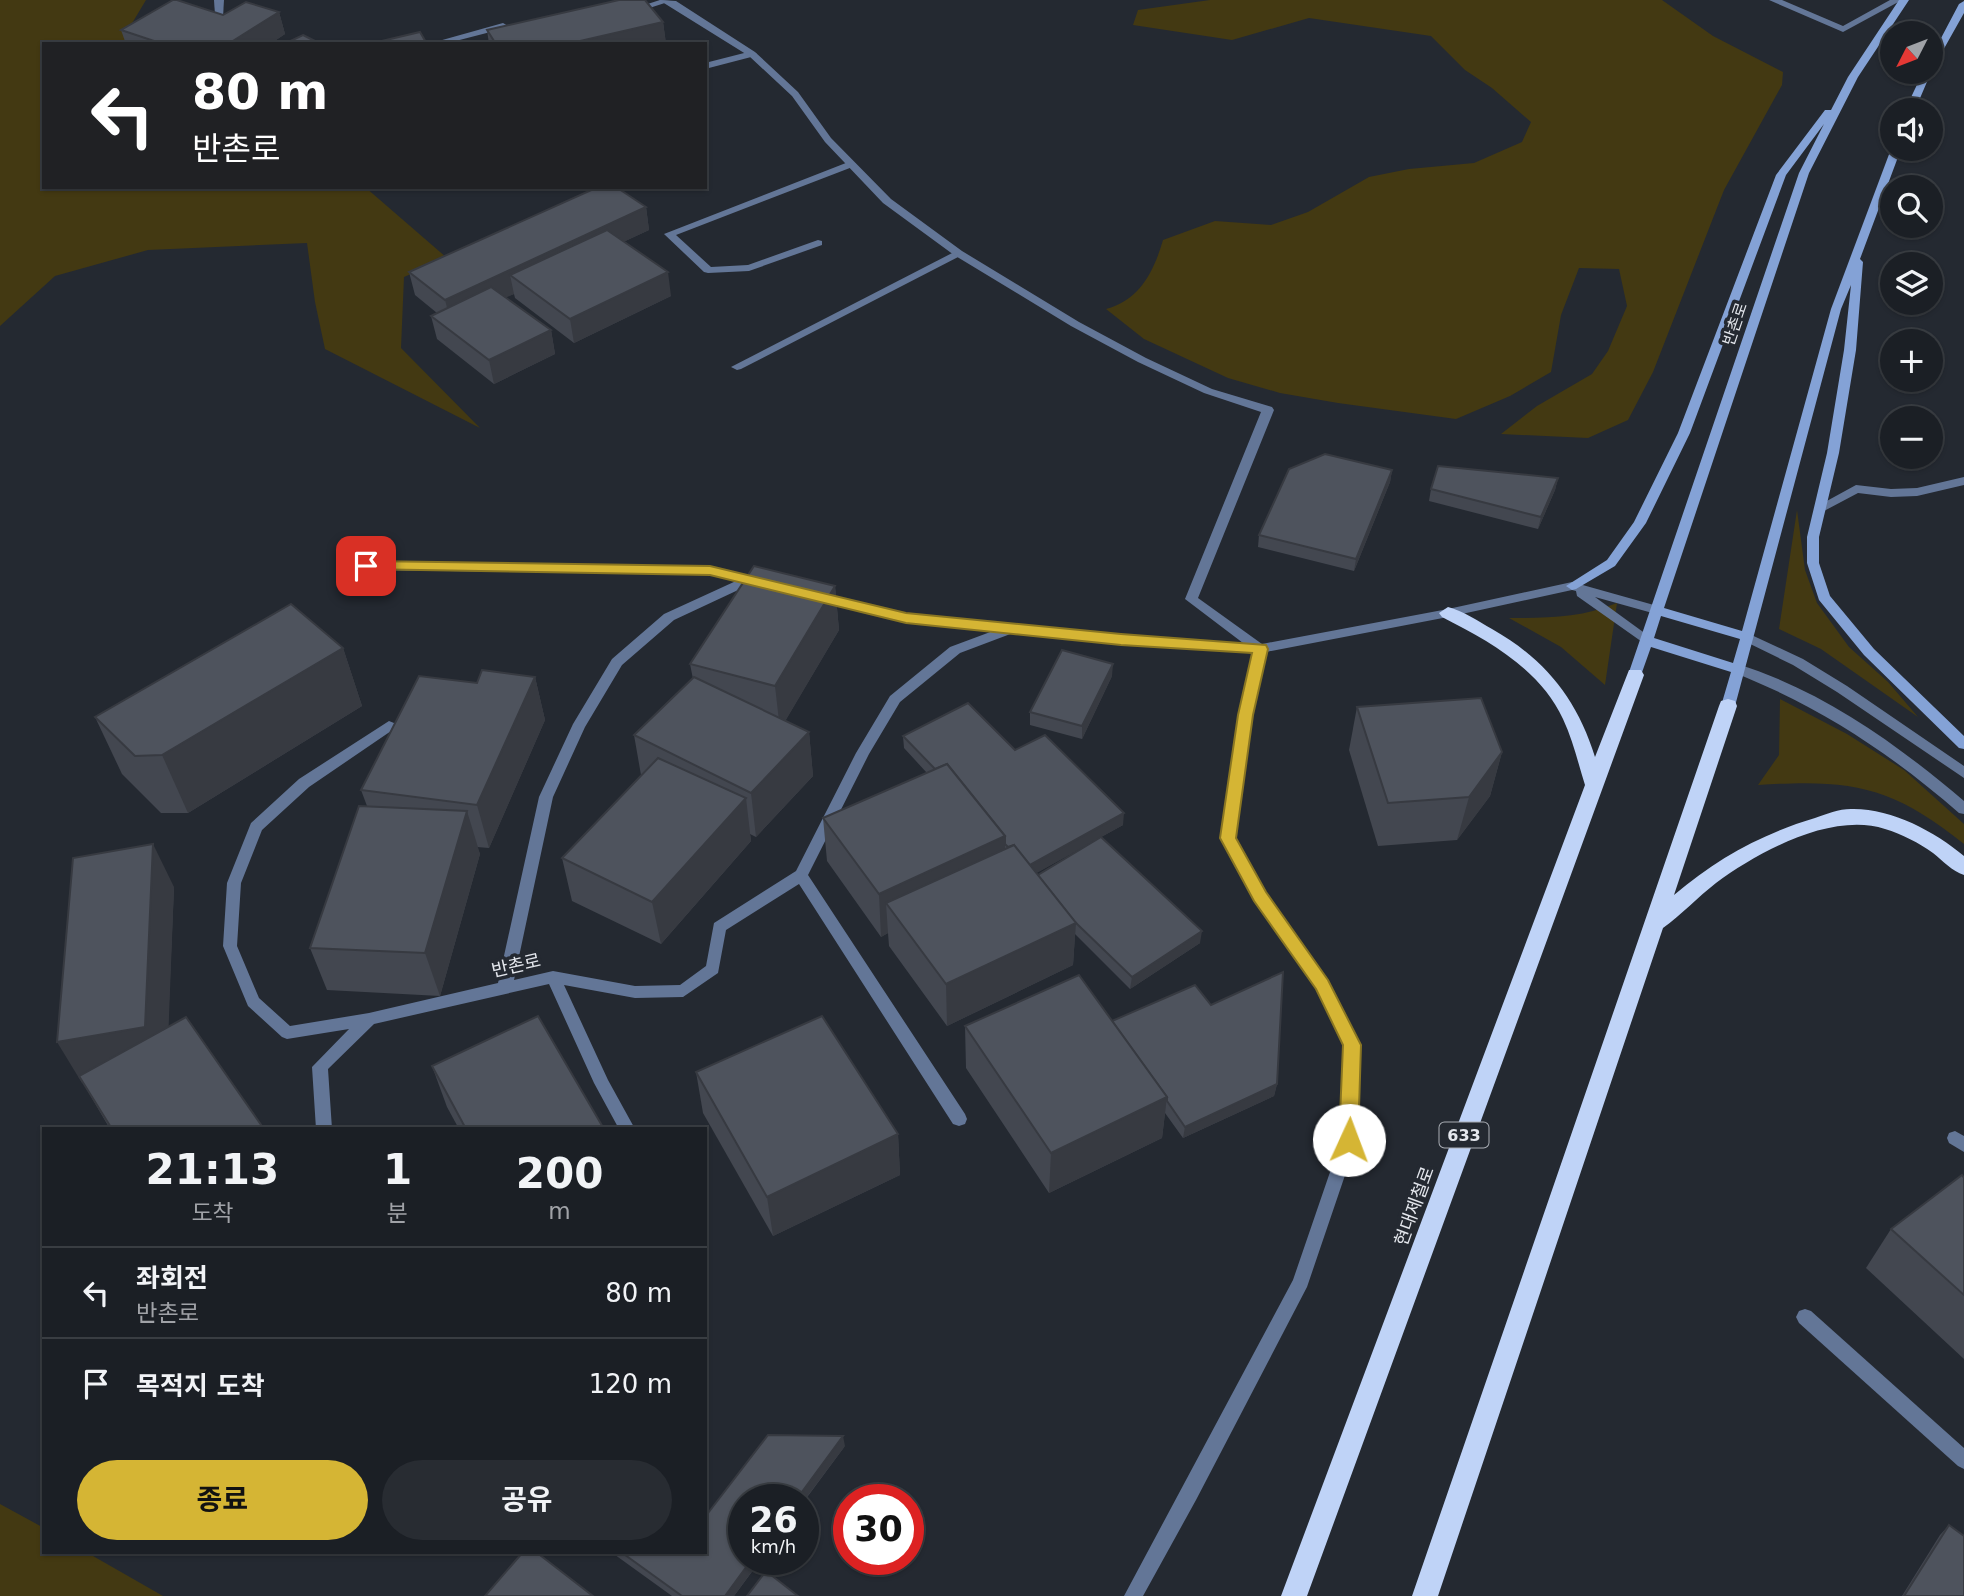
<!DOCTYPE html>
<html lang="ko">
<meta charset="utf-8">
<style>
:root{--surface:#1b1f25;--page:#282c32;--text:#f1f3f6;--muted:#a0a2a7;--line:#393d42;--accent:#d5b534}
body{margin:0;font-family:"DejaVu Sans","Noto Sans KR",sans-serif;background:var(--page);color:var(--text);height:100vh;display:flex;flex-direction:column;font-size:26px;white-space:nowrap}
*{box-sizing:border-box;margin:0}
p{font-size:23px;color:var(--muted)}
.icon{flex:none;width:38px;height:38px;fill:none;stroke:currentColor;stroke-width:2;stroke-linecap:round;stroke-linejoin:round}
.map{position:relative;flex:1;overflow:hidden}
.details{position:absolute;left:42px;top:1127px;width:665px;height:427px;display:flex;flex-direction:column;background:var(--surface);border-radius:0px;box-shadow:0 2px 5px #0004,0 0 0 2px var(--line)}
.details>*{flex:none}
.top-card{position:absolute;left:42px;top:42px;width:665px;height:147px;border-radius:0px;box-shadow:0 2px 5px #0004,0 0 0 2px var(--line);background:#202124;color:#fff;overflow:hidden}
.needle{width:46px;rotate:228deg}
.fabs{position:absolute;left:1880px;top:21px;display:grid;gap:14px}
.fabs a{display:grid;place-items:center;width:63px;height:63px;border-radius:50%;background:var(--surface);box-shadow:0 2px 5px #0004,0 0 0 2px var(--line);font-size:35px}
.speed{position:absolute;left:728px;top:1484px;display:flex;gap:14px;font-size:35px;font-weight:700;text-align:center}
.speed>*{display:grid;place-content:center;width:91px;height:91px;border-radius:50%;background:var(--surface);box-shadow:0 2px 5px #0004,0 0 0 2px var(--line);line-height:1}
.speed small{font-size:18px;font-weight:400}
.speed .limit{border:10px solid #d22;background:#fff;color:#111}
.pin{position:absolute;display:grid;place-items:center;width:60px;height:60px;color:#fff;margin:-30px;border-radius:14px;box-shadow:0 4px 10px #0006}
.me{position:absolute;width:77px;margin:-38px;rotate:2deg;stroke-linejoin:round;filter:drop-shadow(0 0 5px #0008)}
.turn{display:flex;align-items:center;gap:24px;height:147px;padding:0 35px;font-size:32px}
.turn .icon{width:91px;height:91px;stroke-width:2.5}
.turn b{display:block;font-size:49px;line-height:60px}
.eta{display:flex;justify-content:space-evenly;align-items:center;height:119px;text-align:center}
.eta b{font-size:42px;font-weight:700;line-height:49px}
.cta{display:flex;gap:14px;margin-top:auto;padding:14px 35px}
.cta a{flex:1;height:80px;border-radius:42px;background:var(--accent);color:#111;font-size:28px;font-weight:700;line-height:80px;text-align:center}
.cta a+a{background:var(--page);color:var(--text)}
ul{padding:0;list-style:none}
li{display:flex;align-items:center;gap:21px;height:91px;padding:0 35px;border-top:2px solid var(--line)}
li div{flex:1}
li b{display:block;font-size:26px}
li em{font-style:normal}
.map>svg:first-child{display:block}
.green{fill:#433912}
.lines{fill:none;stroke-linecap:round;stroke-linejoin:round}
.service{fill:#637697;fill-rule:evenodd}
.minor{fill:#637697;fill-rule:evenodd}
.secondary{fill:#84a2d6;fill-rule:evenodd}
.trunk{fill:#bfd3f7;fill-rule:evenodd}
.wall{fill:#434750;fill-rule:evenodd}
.shaded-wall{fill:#373a41}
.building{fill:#4e535d;stroke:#373a41;stroke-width:2}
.route{fill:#d5b534;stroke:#8a7622;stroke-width:2}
.labels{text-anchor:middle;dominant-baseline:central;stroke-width:7;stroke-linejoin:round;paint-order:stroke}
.far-street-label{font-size:16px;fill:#e4e7ed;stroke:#242931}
.shield{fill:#242931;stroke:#aaaeb5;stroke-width:2}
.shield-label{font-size:16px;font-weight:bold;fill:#e4e7ed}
.street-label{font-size:18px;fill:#e4e7ed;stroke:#242931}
</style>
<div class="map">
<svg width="1964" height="1596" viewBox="0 0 1964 1596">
<rect width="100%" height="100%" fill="#242931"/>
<!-- green -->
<g class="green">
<path d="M 0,0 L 146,0 L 125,35 L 127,44 L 44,44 L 44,187 L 365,187 L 447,258 L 404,277 L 401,348 L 480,428 L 325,349 L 315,302 L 307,243 L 148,250 L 55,276 L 0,326 Z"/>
<path d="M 1210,0 L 1662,0 L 1713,36 L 1783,72 L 1782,85 L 1724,190 L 1653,372 L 1628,420 L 1588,438 L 1501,434 L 1537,406 L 1592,374 L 1608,351 L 1627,306 L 1619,269 L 1579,268 L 1561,315 L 1551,372 L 1510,396 L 1456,419 L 1338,403 L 1280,393 L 1228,378 L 1144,339 L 1106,309 C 1140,300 1154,271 1163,240 L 1215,221 L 1271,225 L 1308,212 L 1369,177 L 1409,169 L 1474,163 L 1522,142 L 1531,122 L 1492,88 L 1465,70 L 1431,36 L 1309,18 L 1232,40 L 1133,25 L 1138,10 Z"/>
<path d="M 1797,510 L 1805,570 L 1817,603 L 1849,647 L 1888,682 L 1918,717 L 1821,649 L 1779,629 Z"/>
<path d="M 1617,603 L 1605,685 L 1561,647 L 1509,618 C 1547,618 1581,618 1617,603 Z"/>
<path d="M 1780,699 L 1847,734 L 1904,770 L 1964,824 L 1964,844 C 1891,785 1850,779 1758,785 L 1779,755 Z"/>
<path d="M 0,1504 L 44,1528 L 44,1552 L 86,1552 L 163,1596 L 0,1596 Z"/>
</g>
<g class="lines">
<!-- service -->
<g class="service">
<path d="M 214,0 L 224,0 L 223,17 L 215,15 Z"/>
<path d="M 660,0 L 671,1 L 634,13 L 629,10 Z"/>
<path d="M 503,23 L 508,26 L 506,28 L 444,44 L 428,44 Z"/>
<path d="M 752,51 L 757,54 L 755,56 L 705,69 L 705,63 Z"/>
<path d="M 851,161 L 856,164 L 855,166 L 676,235 L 711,267 L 748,265 L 818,240 L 822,241 L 822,245 L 749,271 L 708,273 L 704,272 L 664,234 Z"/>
<path d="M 958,250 L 963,253 L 962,255 L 741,369 L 737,370 L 731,367 Z"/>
<path d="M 1964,477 L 1964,485 L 1917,496 L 1891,497 L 1858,493 L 1824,511 L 1820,512 L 1814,508 L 1856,485 L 1891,489 L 1917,488 Z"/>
<path d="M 1955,1131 L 1964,1136 L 1964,1152 L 1949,1143 L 1947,1138 L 1949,1133 Z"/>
<path d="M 1805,1309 L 1811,1311 L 1964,1448 L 1964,1469 L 1958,1466 L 1799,1323 L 1796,1317 L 1799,1311 Z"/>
</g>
<!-- minor -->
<g class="minor">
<path d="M 659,0 L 676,1 L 755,52 L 798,92 L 831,138 L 891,199 L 962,251 L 1079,322 L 1146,358 L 1212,389 L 1272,407 L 1274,410 L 1198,598 L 1262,644 L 1448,609 L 1572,582 L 1661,607 L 1662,610 L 1656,614 L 1595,597 L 1650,637 L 1652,640 L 1650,643 L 1645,644 L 1577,596 L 1576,591 L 1572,590 L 1448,617 L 1266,652 L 1253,715 L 1235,838 L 1265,893 L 1327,981 L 1360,1045 L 1357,1140 L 1307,1287 L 1196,1500 L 1143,1596 L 1124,1596 L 1293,1280 L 1341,1140 L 1344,1045 L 1316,989 L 1255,901 L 1221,838 L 1239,715 L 1253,653 L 1013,633 L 960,653 L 900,702 L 869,754 L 808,875 L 965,1114 L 967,1119 L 965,1124 L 959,1126 L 953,1124 L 799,884 L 726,930 L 718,973 L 683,997 L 635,998 L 564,985 L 608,1080 L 635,1129 L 619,1129 L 594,1083 L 549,984 L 374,1024 L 328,1069 L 332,1129 L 316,1129 L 312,1067 L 349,1029 L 287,1039 L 282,1037 L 248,1006 L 223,946 L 227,883 L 251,823 L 299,779 L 389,721 L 394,723 L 396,726 L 394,729 L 309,787 L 262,830 L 241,883 L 237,946 L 259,998 L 290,1026 L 369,1013 L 498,983 L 539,797 L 573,724 L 612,659 L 664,614 L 736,581 L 710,574 L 366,570 L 362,569 L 360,566 L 362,563 L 710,566 L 766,580 L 768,583 L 762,587 L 751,584 L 674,620 L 622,665 L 585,727 L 553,797 L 514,980 L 553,971 L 635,986 L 680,985 L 706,966 L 714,923 L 796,871 L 856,753 L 890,696 L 950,647 L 993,631 L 906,622 L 814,601 L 813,598 L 814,595 L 819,594 L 906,614 L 1121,635 L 1243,643 L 1185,599 L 1261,412 L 1204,393 L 1138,362 L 1071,326 L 954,255 L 883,203 L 825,142 L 792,96 L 749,56 Z"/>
<path d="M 1769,0 L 1782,0 L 1843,26 L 1890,0 L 1902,0 L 1843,32 Z"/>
<path d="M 1745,632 L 1803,659 L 1847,686 L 1964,766 L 1964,778 L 1837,692 L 1793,665 L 1740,639 L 1739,636 L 1740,633 Z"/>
<path d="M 1737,664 C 1822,690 1897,744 1964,801 L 1964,814 L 1959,813 C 1890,753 1818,705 1732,672 L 1730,669 L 1732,666 Z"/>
</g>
<!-- secondary -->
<g class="secondary">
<path d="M 1899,0 L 1909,0 L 1858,77 L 1809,173 L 1664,608 L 1742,631 L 1831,309 L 1891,149 L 1901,149 L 1860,259 L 1863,262 L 1856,350 L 1839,453 L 1819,537 L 1819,563 L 1830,596 L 1874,649 L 1964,736 L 1964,749 L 1959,748 L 1864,655 L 1819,600 L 1807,563 L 1807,537 L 1827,453 L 1844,350 L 1851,285 L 1841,309 L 1735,706 L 1728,711 L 1721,706 L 1731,672 L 1651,647 L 1640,678 L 1635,680 L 1628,675 L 1799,173 L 1824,124 L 1786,175 L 1690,433 L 1646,523 L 1615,566 L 1576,589 L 1572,590 L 1566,586 L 1607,560 L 1634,522 L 1678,433 L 1776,175 L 1825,110 L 1831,110 L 1848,77 ZM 1661,616 L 1740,639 L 1733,663 L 1654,638 Z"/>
<path d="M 1964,1 L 1964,13 L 1932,70 L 1915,110 L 1905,110 L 1923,72 L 1930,72 L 1930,59 L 1959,4 Z"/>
</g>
<!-- trunk -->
<g class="trunk">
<path d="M 1448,607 C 1463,611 1478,621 1492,629 C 1545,659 1577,699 1595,757 L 1629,670 L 1641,670 L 1644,675 L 1307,1596 L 1281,1596 L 1585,785 C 1578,763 1573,740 1563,719 C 1540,669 1489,641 1442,617 L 1439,613 Z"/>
<path d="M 1728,699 L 1735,701 L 1737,706 L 1674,895 C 1716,859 1761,834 1815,818 C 1826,814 1839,809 1851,809 C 1891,808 1934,831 1964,856 L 1964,875 C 1952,871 1943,861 1933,853 C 1919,843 1902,834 1885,829 C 1832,812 1759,851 1716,883 C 1698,897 1681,915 1663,928 L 1438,1596 L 1412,1596 L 1719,706 L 1721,701 Z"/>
</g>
</g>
<!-- wall -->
<g class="wall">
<path d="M 279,12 L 285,34 L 270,44 L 126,44 L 121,30 L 223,15 Z"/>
<path d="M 663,22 L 666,44 L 489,44 L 487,30 Z"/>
<path d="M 646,207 L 649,230 L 623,242 L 671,296 L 574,343 L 515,298 L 514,294 L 505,297 L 551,330 L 555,354 L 494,384 L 437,339 L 431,316 L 437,313 L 415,295 L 409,272 Z"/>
<path d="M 1392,470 L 1390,482 L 1354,571 L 1258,547 L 1259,535 Z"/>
<path d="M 1558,478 L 1555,490 L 1538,529 L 1429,501 L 1431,489 Z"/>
<path d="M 835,586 L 839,630 L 785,721 L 809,732 L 813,776 L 756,837 L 750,834 L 751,841 L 661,944 L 572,901 L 562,858 L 641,775 L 634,735 L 693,679 L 690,664 Z"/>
<path d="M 343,648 L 362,706 L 188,813 L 161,813 L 122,774 L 95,717 Z"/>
<path d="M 1112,676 L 1082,739 L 1030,725 L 1030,712 Z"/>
<path d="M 535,677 L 545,720 L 489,848 L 477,847 L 480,854 L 440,996 L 327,990 L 310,948 L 367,806 L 361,790 L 477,683 Z"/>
<path d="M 1357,707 L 1502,752 L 1490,796 L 1457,840 L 1378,846 L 1349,750 Z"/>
<path d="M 903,736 L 1015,750 L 1123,825 L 1101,837 L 1200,943 L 1130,989 L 1075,934 L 1073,965 L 947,1026 L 889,946 L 888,933 L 881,937 L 827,861 L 823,818 L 927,773 L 904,748 ZM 1098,839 L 1038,875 L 1036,873 Z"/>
<path d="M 174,887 L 168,1026 L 264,1129 L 110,1129 L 83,1083 L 82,1083 Z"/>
<path d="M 1112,1021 L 1277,1084 L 1274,1096 L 1183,1138 L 1165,1113 L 1162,1138 L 1049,1193 L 966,1068 L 965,1026 Z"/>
<path d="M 432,1066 L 604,1129 L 459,1129 L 447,1107 Z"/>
<path d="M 696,1072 L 898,1134 L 900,1175 L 773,1236 L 703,1113 Z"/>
<path d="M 1964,1178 L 1964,1359 L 1866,1268 L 1891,1229 Z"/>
<path d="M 845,1446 L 734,1596 L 672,1596 L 611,1552 L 705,1552 Z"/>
<path d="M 1949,1525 L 1964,1596 L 1902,1596 L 1940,1535 Z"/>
</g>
<!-- shaded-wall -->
<g class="shaded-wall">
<path d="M 279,12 L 285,34 L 270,44 L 228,44 Z"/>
<path d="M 663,22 L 666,44 L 567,44 Z"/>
<path d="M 646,207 L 649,230 L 527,287 L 510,275 L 514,294 L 451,323 L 445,300 Z"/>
<path d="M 668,272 L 671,296 L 574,343 L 570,319 Z"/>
<path d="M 551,330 L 555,354 L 494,384 L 489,360 Z"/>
<path d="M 1392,470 L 1390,482 L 1354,571 L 1356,559 Z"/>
<path d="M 1558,478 L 1555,490 L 1538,529 L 1541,517 Z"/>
<path d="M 835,586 L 839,630 L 780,730 L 775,686 Z"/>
<path d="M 343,648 L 362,706 L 188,813 L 162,755 Z"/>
<path d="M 1113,664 L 1112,676 L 1082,739 L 1082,726 Z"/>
<path d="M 535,677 L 545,720 L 489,848 L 477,805 Z"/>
<path d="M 809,732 L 813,776 L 756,837 L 751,793 Z"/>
<path d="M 1502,752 L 1490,796 L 1457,840 L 1469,797 Z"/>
<path d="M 746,798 L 751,841 L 661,944 L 652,902 Z"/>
<path d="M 467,811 L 480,854 L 440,996 L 425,953 Z"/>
<path d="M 1124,813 L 1123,825 L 1026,879 L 1027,867 Z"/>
<path d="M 1005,836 L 1005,879 L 886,903 L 888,933 L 881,937 L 879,894 Z"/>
<path d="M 153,844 L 174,887 L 167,1068 L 82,1083 L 57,1042 Z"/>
<path d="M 1076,923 L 1073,965 L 947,1026 L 946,984 Z"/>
<path d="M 1202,931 L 1200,943 L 1130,989 L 1132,977 Z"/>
<path d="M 1277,1084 L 1274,1096 L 1183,1138 L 1185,1127 Z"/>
<path d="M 1167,1097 L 1162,1138 L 1049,1193 L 1051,1153 Z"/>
<path d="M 898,1134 L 900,1175 L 773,1236 L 767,1197 Z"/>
<path d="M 843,1436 L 845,1446 L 803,1502 L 803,1500 L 796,1500 Z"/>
<path d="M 752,1559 L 761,1559 L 734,1596 L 725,1596 Z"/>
</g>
<!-- building -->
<g class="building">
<path d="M 173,0 L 177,0 L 223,15 L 246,2 L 279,12 L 228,44 L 163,44 L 121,30 Z"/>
<path d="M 619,0 L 645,0 L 663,22 L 567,44 L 496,44 L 487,30 Z"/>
<path d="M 420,32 L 427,44 L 369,44 Z"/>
<path d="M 303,35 L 321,44 L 284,44 Z"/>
<path d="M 598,187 L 616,187 L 646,207 L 445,300 L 409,272 Z"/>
<path d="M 607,230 L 668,272 L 570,319 L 510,275 Z"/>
<path d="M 491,287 L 551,330 L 489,360 L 431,316 Z"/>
<path d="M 1325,454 L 1392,470 L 1356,559 L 1259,535 L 1289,469 Z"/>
<path d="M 1438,466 L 1558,478 L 1541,517 L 1431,489 Z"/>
<path d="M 754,566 L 835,586 L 775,686 L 690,664 Z"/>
<path d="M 291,604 L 343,648 L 162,755 L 135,756 L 95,717 Z"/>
<path d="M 1062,650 L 1113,664 L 1082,726 L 1030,712 Z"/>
<path d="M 482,670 L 535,677 L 477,805 L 361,790 L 419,676 L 477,683 Z"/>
<path d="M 694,677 L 809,732 L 751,793 L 634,735 Z"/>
<path d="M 1481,698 L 1502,752 L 1469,797 L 1388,803 L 1357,707 Z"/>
<path d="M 968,703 L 1015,750 L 1045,735 L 1124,813 L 1030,865 L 1014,845 L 1008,847 L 1005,844 L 1005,836 L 947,764 L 935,769 L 903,736 Z"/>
<path d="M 658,758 L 746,798 L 652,902 L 562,858 Z"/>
<path d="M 947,764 L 1005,836 L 879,894 L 823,818 Z"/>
<path d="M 359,806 L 467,811 L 425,953 L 310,948 Z"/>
<path d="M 1101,837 L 1202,931 L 1132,977 L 1075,922 L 1038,875 Z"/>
<path d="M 153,844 L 145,1027 L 57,1042 L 73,858 Z"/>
<path d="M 1014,845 L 1076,923 L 946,984 L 886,903 Z"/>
<path d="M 1283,972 L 1277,1084 L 1185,1127 L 1167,1101 L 1167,1097 L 1112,1021 L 1195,985 L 1211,1005 Z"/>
<path d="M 1079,975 L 1167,1097 L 1051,1153 L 965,1026 Z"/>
<path d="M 538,1016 L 604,1129 L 466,1129 L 432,1066 Z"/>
<path d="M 822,1016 L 898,1134 L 767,1197 L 696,1072 Z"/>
<path d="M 186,1017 L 264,1129 L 112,1129 L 79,1076 Z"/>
<path d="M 1962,1175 L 1964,1178 L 1964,1295 L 1891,1229 Z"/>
<path d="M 768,1435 L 843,1436 L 796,1500 L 744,1500 L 744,1559 L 752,1559 L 725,1596 L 682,1596 L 621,1552 L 705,1552 L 705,1517 Z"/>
<path d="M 1949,1525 L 1964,1536 L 1964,1596 L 1904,1596 Z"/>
<path d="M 523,1552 L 536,1552 L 593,1596 L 485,1596 Z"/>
<path d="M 766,1571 L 798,1596 L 747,1596 Z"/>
</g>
<!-- route -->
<path class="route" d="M 366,561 L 710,566 L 906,613 L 1121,634 L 1266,645 L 1268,649 L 1253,715 L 1236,838 L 1266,892 L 1328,980 L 1361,1045 L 1358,1140 L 1355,1146 L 1349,1148 L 1342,1146 L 1339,1140 L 1343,1045 L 1316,989 L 1254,901 L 1220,838 L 1238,715 L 1252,653 L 1121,645 L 906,623 L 710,575 L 361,569 L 361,563 Z"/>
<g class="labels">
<!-- far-street labels -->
<g class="far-street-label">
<text transform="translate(1735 324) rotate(-71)">반촌로</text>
</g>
<!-- shield labels -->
<rect class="shield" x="1439.5" y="1122.5" width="49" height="25" rx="5"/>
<g class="shield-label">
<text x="1464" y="1135">633</text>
</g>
<!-- street labels -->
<g class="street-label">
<text transform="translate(516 965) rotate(-13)">반촌로</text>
<text transform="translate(1414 1206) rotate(-70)">현대제철로</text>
</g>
</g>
</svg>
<div class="fabs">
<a><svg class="needle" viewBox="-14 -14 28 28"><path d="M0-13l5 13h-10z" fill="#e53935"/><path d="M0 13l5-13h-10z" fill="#a0a2a7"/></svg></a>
<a><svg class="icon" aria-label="sound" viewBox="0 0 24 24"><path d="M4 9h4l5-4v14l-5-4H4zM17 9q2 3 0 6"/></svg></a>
<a><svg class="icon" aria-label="search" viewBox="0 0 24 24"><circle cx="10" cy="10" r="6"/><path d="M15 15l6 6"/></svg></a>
<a><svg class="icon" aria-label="layers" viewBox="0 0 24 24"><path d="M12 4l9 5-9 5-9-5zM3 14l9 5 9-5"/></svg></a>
<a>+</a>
<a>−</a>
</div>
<div class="speed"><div>26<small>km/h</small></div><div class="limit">30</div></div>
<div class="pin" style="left:366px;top:566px;background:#d93025"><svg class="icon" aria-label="arrive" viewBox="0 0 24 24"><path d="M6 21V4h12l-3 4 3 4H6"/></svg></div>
<svg class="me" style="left:1349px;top:1140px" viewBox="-20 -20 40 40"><circle r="19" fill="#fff"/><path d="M0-13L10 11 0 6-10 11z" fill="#d5b534"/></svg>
<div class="top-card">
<div class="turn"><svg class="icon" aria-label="left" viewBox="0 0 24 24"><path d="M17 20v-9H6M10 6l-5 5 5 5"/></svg><div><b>80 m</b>반촌로</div></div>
</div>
<section class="details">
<div class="eta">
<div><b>21:13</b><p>도착</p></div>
<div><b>1</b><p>분</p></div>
<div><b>200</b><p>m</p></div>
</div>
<ul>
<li><svg class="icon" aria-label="left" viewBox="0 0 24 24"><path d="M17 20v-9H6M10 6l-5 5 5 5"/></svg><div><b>좌회전</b><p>반촌로</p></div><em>80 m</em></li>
<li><svg class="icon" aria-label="arrive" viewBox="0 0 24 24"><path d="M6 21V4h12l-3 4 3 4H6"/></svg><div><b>목적지 도착</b></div><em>120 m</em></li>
</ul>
<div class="cta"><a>종료</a><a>공유</a></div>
</section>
</div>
